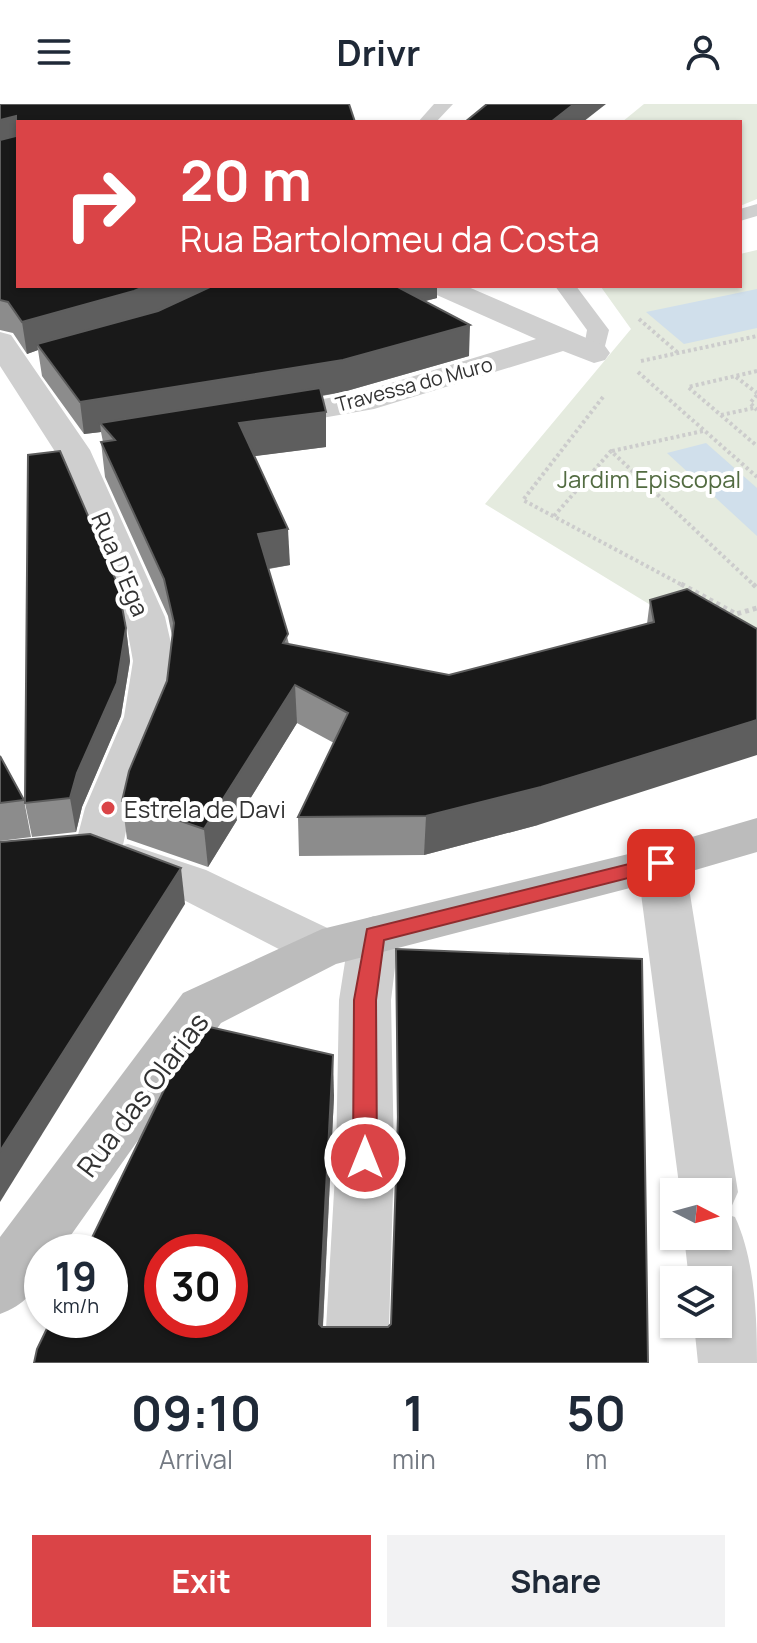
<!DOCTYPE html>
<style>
:root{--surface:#fff;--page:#f2f2f3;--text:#1f2937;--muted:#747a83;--accent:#da4447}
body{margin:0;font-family:Manrope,sans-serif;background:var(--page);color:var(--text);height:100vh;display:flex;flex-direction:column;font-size:30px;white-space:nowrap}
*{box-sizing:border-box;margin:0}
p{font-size:26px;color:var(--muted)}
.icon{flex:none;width:44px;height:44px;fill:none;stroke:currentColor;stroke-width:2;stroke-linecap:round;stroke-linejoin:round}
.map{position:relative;height:1259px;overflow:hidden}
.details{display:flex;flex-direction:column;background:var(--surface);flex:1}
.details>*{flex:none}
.guide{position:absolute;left:16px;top:16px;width:726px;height:168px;border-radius:0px;box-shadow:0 2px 6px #0004;background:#da4447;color:#fff;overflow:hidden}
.needle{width:52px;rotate:96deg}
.fabs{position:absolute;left:660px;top:1074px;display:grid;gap:16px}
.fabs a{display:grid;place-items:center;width:72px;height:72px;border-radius:0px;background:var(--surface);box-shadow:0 2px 6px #0004;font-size:40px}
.speed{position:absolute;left:24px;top:1130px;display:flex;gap:16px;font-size:40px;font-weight:700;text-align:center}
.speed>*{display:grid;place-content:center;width:104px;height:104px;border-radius:50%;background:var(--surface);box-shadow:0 2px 6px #0004;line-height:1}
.speed small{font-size:20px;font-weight:400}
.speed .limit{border:12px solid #d22;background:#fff;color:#111}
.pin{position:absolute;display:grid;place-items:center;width:68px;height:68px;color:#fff;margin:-34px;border-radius:16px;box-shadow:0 4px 12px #0006}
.me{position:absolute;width:88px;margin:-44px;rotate:0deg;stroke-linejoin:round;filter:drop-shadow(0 0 6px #0008)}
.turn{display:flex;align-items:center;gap:28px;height:168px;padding:0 32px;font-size:36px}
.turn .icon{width:104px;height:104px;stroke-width:2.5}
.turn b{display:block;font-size:56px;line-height:68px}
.eta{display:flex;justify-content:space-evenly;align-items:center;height:136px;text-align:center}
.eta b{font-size:48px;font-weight:700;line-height:56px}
.primary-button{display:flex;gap:16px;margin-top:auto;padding:16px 32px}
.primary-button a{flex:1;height:92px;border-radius:0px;background:var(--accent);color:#fff;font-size:32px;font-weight:700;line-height:92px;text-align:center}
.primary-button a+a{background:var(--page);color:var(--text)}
header{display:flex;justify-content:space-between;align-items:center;height:104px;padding:0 32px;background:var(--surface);font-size:36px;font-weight:700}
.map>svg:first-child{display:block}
.green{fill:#e5ebdf}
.water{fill:#d0dfeb}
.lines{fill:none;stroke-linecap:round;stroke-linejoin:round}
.path-far1{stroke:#ccc;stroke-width:4;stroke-dasharray:3 3;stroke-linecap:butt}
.path{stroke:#ccc;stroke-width:5;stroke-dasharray:4 4;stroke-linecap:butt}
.service{fill:#cfcfcf;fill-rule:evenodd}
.minor{fill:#cfcfcf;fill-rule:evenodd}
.secondary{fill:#bcbcbc;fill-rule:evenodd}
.wall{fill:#8c8c8c}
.shaded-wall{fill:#5e5e5e}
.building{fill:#191919;stroke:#5e5e5e;stroke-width:2;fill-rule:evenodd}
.route{fill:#da4447;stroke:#8e2c2e;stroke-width:2}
.poi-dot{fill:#da4447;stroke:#fff;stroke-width:3}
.labels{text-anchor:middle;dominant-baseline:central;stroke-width:8;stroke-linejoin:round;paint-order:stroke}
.far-street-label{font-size:20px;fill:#323232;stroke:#fff}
.park-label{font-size:24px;fill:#536c42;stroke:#fff}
.street-label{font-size:24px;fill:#323232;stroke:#fff}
.poi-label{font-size:24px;fill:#323232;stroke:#fff;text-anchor:start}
.near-street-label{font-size:28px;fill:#323232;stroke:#fff}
</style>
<header><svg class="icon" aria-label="menu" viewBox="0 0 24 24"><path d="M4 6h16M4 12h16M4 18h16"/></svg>Drivr<svg class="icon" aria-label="person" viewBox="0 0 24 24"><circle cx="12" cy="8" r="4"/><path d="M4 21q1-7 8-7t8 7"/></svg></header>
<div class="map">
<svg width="757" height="1259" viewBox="0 0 757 1259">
<rect width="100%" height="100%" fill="#fff"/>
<!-- green -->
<g class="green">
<path d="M 644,0 L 757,0 L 757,95 L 740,102 L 740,18 L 622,18 Z"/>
<path d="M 757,146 L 757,566 L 485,400 L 631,225 L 601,183 L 740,182 L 740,150 Z"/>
</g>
<!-- water -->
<g class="water">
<path d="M 757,185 L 757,224 L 684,240 L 646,208 Z"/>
<path d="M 706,339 L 757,384 L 757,432 L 667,349 Z"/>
</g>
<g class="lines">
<!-- path-far1 -->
<g class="path-far1">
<path d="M 639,215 L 677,248"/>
<path d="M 641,257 L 757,232"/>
<path d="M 757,267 L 688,283 L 757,342"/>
<path d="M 638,268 L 757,373"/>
<path d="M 736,273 L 757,289"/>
<path d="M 757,291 L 750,299 L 757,306"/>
<path d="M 603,293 L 523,396 L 684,482"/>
<path d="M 721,311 L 754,304"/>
<path d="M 612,347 L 703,327"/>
<path d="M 554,412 L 611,347 L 755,482"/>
</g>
<!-- path -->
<g class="path">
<path d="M 681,480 L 736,510 L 757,504"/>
<path d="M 753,480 L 757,484"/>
</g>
<!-- service -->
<g class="service">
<path d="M 434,0 L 453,0 L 436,18 L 418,18 Z"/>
<path d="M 757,100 L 757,112 L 740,117 L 740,105 Z"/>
<path d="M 555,182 L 576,182 L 609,226 L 602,254 L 586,254 L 583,249 L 587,226 Z"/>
</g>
<!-- minor -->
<g class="minor">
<path d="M 426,182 L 466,182 L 605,242 L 610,249 L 605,256 L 594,259 L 563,247 L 374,305 L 264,324 L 252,321 L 247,314 L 252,307 L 358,289 L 536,235 L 430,188 Z"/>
<path d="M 0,228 L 11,231 L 90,346 L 165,513 L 175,557 L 168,613 L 131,704 L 123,741 L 128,740 L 206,766 L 340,830 L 347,843 L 356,818 L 374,812 L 392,818 L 399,831 L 391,896 L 394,1054 L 388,1259 L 324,1259 L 336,1054 L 339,896 L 347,845 L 340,858 L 322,863 L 304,858 L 172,790 L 111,769 L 106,761 L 98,763 L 81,758 L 74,746 L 85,704 L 124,613 L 133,557 L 125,513 L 54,346 L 0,262 Z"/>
<path d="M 661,742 L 678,747 L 685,759 L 738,1088 L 730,1106 L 722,1109 L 735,1113 C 755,1156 757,1213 757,1259 L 698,1259 L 694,1220 L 718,1220 L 718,1176 L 689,1176 L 684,1132 L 718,1132 L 718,1088 L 680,1088 L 637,759 L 644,747 Z"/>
</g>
<!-- secondary -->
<path class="secondary" d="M 757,714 L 757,748 L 661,776 L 336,860 L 221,919 L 59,1148 L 42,1148 C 42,1180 30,1199 0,1210 L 0,1133 L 183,889 L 322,825 L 661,742 Z"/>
</g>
<!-- wall -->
<g class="wall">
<path d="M 0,0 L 18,182 L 437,194 L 425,197 L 469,252 L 343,288 L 322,292 L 326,308 L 326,343 L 254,352 L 290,461 L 269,465 L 289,540 L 449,571 L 647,520 L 650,496 L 687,485 L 538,721 L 424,751 L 299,752 L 298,713 L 334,639 L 297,619 L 208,763 L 127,735 L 122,697 L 167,577 L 172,532 L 168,512 L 105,373 L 101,338 L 103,338 L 101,328 L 84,330 L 42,272 L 38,246 L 27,250 L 13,229 L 0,226 Z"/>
<path d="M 126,524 L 130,557 L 121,612 L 82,703 L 76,728 L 32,733 L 25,699 Z"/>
<path d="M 0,652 L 24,696 L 31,733 L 0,737 Z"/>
<path d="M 396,845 L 648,1259 L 34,1259 L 334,992 L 323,1223 L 388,1223 L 391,1220 L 397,1037 Z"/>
</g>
<!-- shaded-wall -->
<g class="shaded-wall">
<path d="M 574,0 L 606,0 L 583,18 L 551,18 Z"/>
<path d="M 16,12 L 18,40 L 0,45 L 0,16 Z"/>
<path d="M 146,182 L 216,182 L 137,218 L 37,240 L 38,246 L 27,250 L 22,218 Z"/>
<path d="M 386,182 L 437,182 L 437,194 L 386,207 Z"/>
<path d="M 470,221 L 469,252 L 343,288 L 107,327 L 100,319 L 101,328 L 84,330 L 80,298 Z"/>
<path d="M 326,308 L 326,343 L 241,354 L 239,319 Z"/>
<path d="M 288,425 L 290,461 L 260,466 L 258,430 Z"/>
<path d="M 126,524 L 130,557 L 121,612 L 82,703 L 76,728 L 70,694 L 77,669 Z"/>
<path d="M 295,581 L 297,619 L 208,763 L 204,725 Z"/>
<path d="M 757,616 L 757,651 L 538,721 L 424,751 L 426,712 Z"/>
<path d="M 181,764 L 185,800 L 0,1098 L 0,1047 Z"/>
<path d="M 333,951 L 334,992 L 321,1259 L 319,1220 Z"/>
</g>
<!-- building -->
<g class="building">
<path d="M 0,0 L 349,0 L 355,18 L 18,18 L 18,182 L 146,182 L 134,187 L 22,218 L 8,198 L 0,196 L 0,36 L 16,32 L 16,12 L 0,16 Z"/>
<path d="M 487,0 L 574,0 L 551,18 L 465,18 Z"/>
<path d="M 212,182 L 396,182 L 470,221 L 343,256 L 80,298 L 37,240 L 158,207 Z"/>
<path d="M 320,284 L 326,308 L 239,319 L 288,425 L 258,430 L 288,530 L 283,539 L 449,571 L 654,518 L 650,496 L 687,485 L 757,525 L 757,616 L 541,683 L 426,712 L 298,713 L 348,609 L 295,581 L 204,725 L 122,697 L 129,667 L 167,577 L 174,519 L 164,475 L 101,338 L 115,336 L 100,319 Z"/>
<path d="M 60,347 L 118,481 L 126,524 L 117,579 L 77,669 L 70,694 L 25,699 L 28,351 Z"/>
<path d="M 0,652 L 24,696 L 0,699 Z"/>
<path d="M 90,730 L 181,764 L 0,1047 L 0,738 Z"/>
<path d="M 396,845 L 642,855 L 648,1259 L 34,1259 L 37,1245 L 51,1216 L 110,1216 L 110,1148 L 85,1148 L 196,920 L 333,951 L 319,1220 L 322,1223 L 388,1223 L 391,1220 L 398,1013 ZM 162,1148 L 230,1148 L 230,1216 L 162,1216 Z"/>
</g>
<!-- route -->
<path class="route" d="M 661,752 L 671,759 L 668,764 L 384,836 L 376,896 L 377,1054 L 373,1061 L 365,1064 L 357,1061 L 353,1054 L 354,896 L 367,825 Z"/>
<!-- markers -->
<circle class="poi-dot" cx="108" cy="704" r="8"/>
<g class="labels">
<!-- far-street labels -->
<g class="far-street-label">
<text transform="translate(414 280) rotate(-15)">Travessa do Muro</text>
</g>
<!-- park labels -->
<g class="park-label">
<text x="649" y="374">Jardim Episcopal</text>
</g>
<!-- street labels -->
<g class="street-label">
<text transform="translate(121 460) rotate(67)">Rua D'Ega</text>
</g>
<!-- poi labels -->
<g class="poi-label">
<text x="124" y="704">Estrela de Davi</text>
</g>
<!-- near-street labels -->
<g class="near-street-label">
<text transform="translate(142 990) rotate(-53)">Rua das Olarias</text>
</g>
</g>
</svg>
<div class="fabs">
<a><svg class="needle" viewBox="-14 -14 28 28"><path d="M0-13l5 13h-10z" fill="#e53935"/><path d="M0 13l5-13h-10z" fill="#747a83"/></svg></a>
<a><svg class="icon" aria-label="layers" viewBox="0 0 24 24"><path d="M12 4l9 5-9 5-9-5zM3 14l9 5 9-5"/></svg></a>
</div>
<div class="speed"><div>19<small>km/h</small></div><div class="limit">30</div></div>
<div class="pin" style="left:661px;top:759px;background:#d93025"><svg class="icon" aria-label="arrive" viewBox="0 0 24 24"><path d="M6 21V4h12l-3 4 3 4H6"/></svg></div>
<svg class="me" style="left:365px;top:1054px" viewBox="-20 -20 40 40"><circle r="17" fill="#da4447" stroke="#fff" stroke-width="3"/><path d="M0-11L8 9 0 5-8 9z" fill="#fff"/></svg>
<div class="guide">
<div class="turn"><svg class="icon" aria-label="right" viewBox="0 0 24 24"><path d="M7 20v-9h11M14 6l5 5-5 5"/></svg><div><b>20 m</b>Rua Bartolomeu da Costa</div></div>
</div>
</div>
<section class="details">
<div class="eta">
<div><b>09:10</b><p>Arrival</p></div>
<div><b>1</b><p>min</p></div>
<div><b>50</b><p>m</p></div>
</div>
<div class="primary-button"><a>Exit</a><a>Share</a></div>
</section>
